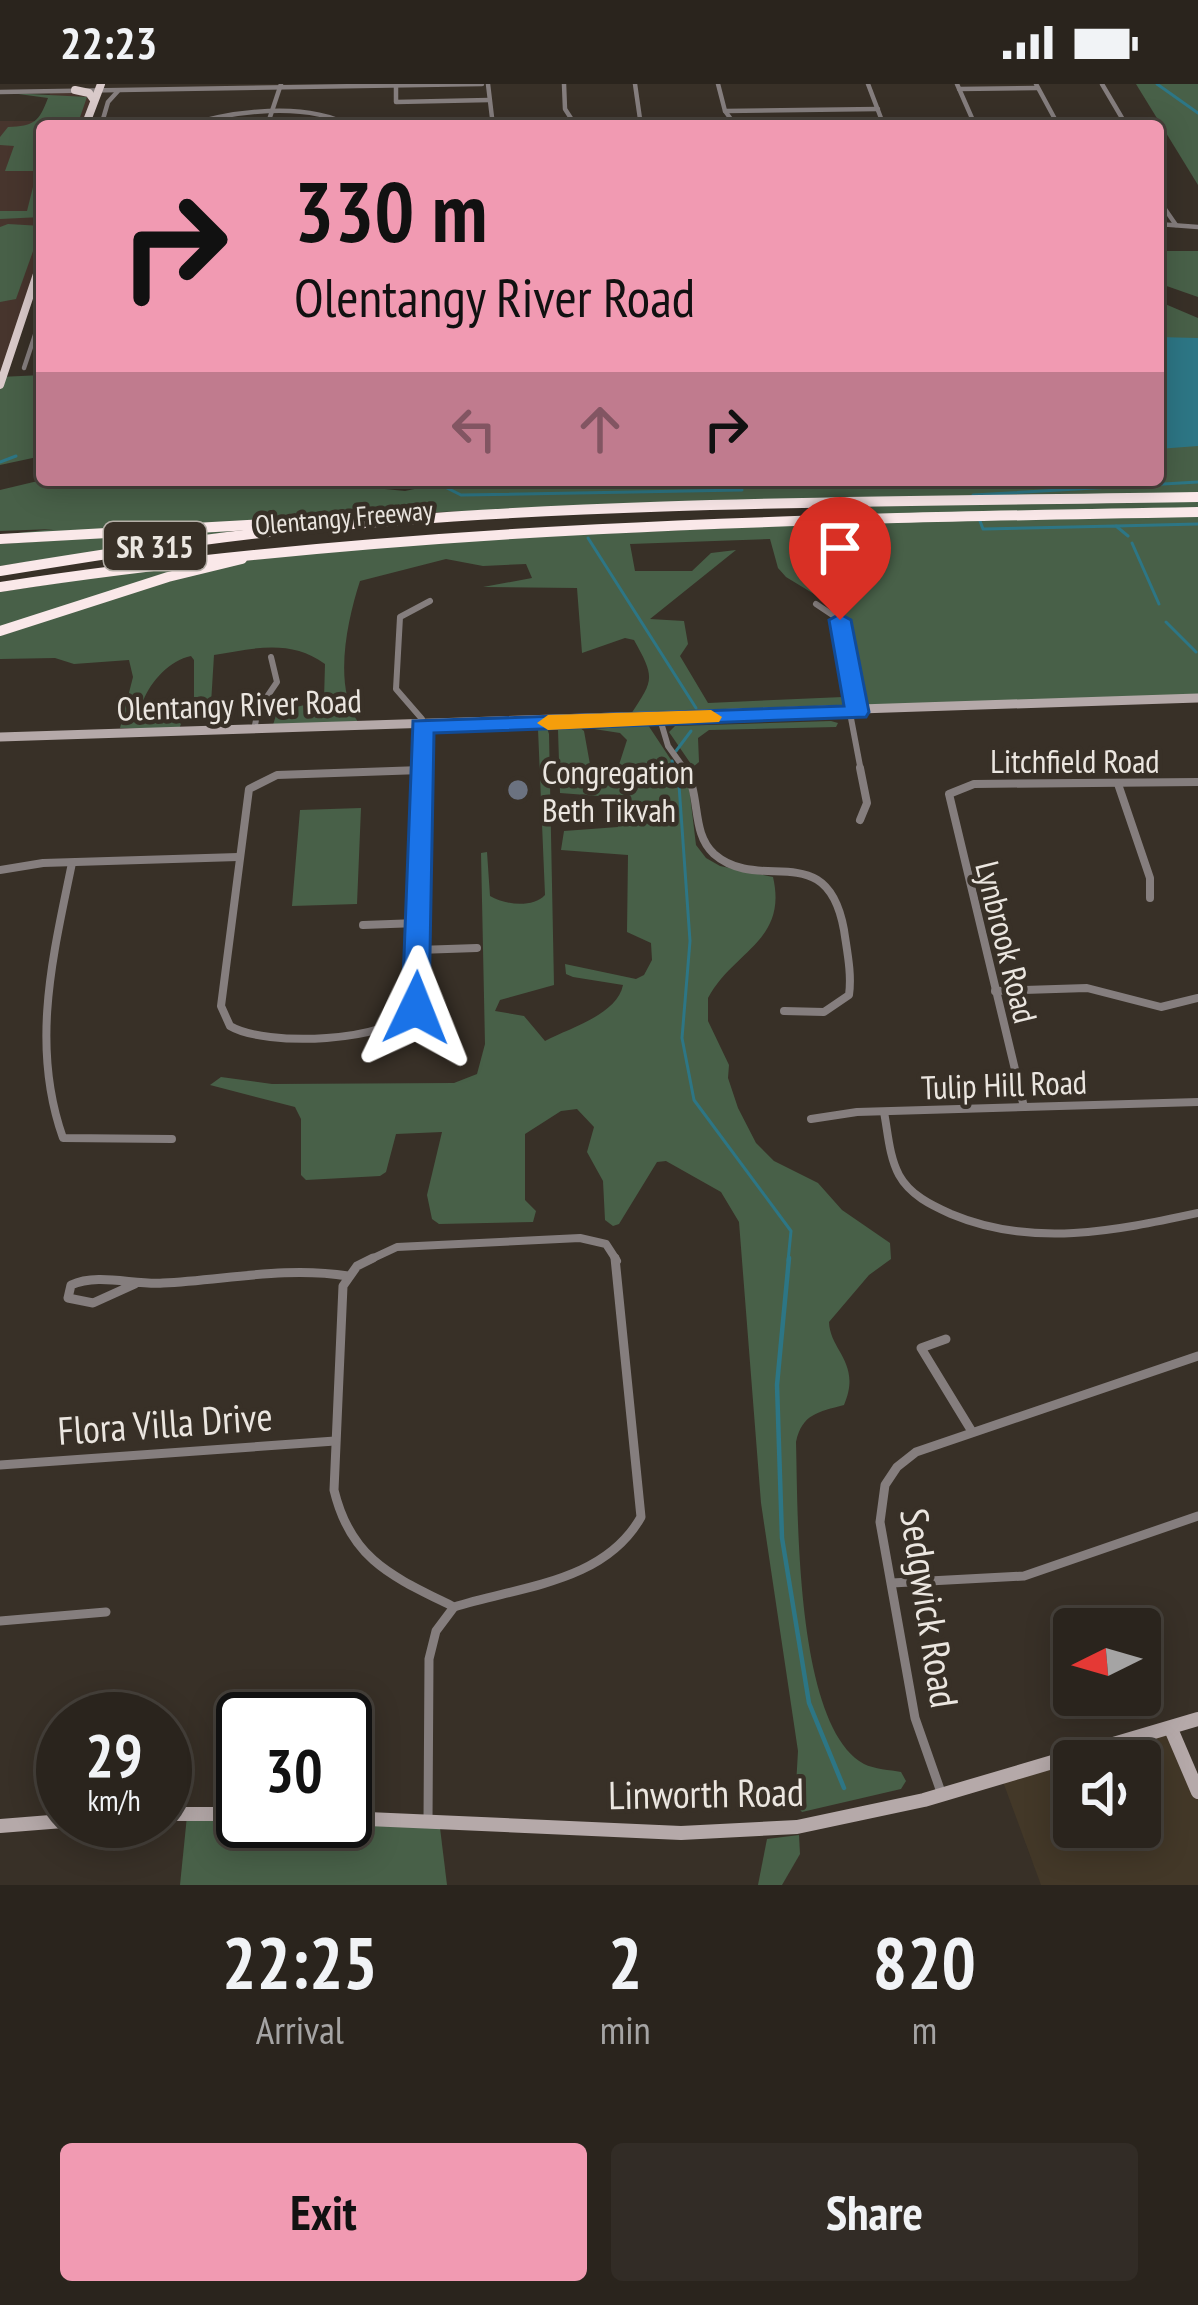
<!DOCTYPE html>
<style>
:root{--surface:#2a241d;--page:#322c26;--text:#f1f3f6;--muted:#a5a4a4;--line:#46413b;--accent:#f19ab2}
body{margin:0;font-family:"PT Sans Narrow",sans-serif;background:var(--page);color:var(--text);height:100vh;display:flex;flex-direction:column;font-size:45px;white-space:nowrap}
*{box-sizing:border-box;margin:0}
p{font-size:39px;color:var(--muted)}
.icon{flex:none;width:66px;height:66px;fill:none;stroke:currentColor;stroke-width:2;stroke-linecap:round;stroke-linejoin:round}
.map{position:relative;height:1801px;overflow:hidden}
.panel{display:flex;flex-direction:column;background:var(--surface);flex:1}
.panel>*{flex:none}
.guide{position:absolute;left:36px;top:36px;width:1128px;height:366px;border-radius:12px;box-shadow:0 6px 30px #0003,0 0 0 3px var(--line);background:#f19ab2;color:#111;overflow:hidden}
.needle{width:78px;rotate:265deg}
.tools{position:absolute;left:1053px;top:1524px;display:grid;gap:24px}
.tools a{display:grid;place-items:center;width:108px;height:108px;border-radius:12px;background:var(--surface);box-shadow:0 6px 30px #0003,0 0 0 3px var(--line);font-size:60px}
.speed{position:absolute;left:36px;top:1608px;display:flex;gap:24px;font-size:60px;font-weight:700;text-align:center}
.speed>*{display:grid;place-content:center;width:156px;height:156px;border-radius:50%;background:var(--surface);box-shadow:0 6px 30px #0003,0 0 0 3px var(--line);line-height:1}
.speed small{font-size:30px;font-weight:400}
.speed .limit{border:6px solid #111;border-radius:18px;background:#fff;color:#111}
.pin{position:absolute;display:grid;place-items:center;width:102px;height:102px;color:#fff;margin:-123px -51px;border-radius:50% 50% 50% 0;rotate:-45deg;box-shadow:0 0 12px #0007}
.pin .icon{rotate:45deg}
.me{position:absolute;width:132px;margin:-66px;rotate:2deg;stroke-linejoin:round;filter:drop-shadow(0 0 9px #0008)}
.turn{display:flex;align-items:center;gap:42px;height:252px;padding:0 60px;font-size:54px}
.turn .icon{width:156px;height:156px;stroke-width:2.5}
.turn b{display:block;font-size:84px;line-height:102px}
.lanes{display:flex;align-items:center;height:114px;padding:0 60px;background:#0003;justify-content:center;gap:60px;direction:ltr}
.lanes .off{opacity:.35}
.eta{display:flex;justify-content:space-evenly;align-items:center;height:204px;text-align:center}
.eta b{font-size:72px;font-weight:700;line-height:84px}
.action{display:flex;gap:24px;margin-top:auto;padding:24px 60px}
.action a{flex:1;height:138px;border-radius:12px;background:var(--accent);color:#111;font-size:48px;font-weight:700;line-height:138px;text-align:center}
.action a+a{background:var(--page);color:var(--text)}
.status{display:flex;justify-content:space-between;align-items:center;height:84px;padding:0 60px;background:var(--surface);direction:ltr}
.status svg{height:33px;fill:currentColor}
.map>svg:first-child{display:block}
.built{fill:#433828;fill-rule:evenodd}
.education{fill:#47352d}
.green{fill:#486048}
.water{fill:#2d7685}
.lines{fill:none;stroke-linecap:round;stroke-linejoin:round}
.stream-far1{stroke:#2d7685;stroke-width:3}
.stream{stroke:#2d7685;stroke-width:4.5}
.minor-far3{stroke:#857e7e;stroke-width:4.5}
.minor-far2{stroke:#857e7e;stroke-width:6}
.minor-far1{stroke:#857e7e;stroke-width:8}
.minor{stroke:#857e7e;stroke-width:9}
.secondary-far1{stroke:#b5a9a9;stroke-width:9}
.secondary{stroke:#b5a9a9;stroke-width:14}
.primary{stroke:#d9caca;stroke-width:8}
.motorway{stroke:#fae8e9;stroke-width:10}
.route{fill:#1a73e8;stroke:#114b97;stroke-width:3}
.slow{fill:#f59e0b}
.worship-dot{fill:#6b7280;stroke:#383027;stroke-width:4.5}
.labels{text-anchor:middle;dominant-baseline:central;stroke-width:9;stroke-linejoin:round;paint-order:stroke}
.far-street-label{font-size:27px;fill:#ebe6e0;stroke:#383027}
.shield{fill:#383027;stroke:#b5afa8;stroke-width:3}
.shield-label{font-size:30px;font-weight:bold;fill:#ebe6e0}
.street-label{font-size:33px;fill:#ebe6e0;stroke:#383027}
.poi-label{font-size:33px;fill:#ebe6e0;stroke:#383027;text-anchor:start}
.near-street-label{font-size:39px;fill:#ebe6e0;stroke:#383027}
</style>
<div class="status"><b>22:23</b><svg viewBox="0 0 49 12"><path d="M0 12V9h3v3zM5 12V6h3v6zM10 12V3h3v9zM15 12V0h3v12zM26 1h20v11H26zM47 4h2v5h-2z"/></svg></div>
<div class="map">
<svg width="1198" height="1801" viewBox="0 0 1198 1801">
<rect width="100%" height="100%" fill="#383027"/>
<!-- built -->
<path class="built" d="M 1169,1645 L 1198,1706 L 1198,1801 L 1041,1801 L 1002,1695 ZM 1074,1677 L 1140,1677 L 1140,1743 L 1074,1743 Z"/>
<!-- education -->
<path class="education" d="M 51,7 L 86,7 L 94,16 L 85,42 L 42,42 L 42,175 L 0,304 L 0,37 L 39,37 Z"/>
<!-- green -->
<g class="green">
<path d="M 1136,0 L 1198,0 L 1198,101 Z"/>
<path d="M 11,9 L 87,13 L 77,42 L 42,42 L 42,133 L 0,135 L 0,127 L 27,127 L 37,87 L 5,87 L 14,62 L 0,61 L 0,53 L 8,43 C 34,42 39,38 48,14 Z"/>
<path d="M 8,140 L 42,142 L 16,215 L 0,218 L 0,143 Z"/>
<path d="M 1158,167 L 1198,167 L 1198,213 L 1158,199 Z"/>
<path d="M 1158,217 L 1198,234 L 1198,614 L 857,628 L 837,524 L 786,493 L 778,484 L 770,455 L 630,460 L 635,487 L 692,487 L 711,469 L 736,466 L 650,535 L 684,537 L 688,560 L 680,572 L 708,619 L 843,613 L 849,623 L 631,630 C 653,596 656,595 634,556 L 625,554 L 582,569 L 577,504 L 483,503 L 532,494 L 526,480 L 483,482 L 446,475 L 360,497 C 347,537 333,602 358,638 L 273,641 L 277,628 L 324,616 L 325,580 C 291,555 255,564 214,571 L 210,636 L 194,634 L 194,576 L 191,572 C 170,576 151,597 143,617 L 152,632 L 175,635 L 181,640 L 179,645 L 120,644 L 133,593 L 129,576 L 74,580 L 55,574 L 0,575 L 0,552 L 127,508 L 244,477 L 387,459 L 823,440 L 820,421 C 546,419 274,435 0,451 L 53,445 L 0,447 L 0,406 L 42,396 L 294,396 L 405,407 L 457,396 L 1158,396 Z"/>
<path d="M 42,291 L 42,372 L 0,381 L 0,293 Z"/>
<path d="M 255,444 L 0,482 L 0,460 Z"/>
<path d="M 232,472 L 0,543 L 0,508 Z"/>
<path d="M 831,637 L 838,639 L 836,643 L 709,646 L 698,654 L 699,678 L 693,683 L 669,648 L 675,642 Z"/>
<path d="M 648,641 L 689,703 L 696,761 L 706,774 L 720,782 L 773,793 C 788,857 733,867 708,914 L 708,937 L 729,981 L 728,994 L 738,1024 L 756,1059 L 774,1077 L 818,1099 L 842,1126 L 890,1159 L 891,1175 L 869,1191 L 829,1238 C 830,1267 862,1279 844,1321 C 818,1328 802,1330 796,1358 C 798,1430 795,1642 864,1680 C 874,1685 890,1686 901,1688 L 906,1697 L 901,1705 L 802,1728 L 795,1720 L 798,1667 L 761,1419 L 739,1138 L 721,1108 L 666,1077 L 657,1078 L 619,1140 L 613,1142 L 605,1136 L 603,1097 L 587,1068 L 594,1043 L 577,1025 L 561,1027 L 525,1050 L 525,1116 L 536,1127 L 533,1138 L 439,1140 L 432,1135 L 427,1111 L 442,1048 L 396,1050 L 386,1088 L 380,1092 L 306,1096 L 301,1091 L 301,1035 L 295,1023 L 210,1001 L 221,993 L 272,1000 L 454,999 L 477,990 L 485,960 L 481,769 L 487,768 L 490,812 C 505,821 533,824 545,811 L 538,645 L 547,644 L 549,650 L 554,901 L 500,916 L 495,927 L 524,932 L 545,957 C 569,944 617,931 623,901 L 573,893 L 566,890 L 565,880 L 636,895 L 644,891 L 652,876 L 651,859 L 627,848 L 628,771 L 561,766 L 564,747 L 618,743 L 612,713 L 560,709 L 558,646 L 579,643 L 584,647 L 591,686 L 606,695 L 617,687 L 627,656 L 620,649 L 594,645 Z"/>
<path d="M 361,724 L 357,820 L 292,822 L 300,726 Z"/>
<path d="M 187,1732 L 440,1744 L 447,1801 L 180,1801 Z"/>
<path d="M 799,1751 L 800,1770 L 782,1801 L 758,1801 L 767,1755 Z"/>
</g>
<!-- water -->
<path class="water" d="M 1158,253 L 1198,254 L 1198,362 L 1158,365 Z"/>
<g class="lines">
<!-- stream-far1 -->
<g class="stream-far1">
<path d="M 1157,0 L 1198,29"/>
<path d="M 0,378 L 16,372"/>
<path d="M 441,401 L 461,411 L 742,406"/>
<path d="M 973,411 L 1198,398"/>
<path d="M 980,437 L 983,445 L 1116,442 L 1128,452"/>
<path d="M 1116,442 L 1198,440"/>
<path d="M 588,454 L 696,624"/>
<path d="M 1132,459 L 1159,520"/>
<path d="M 1166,538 L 1196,568"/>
<path d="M 676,667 L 691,647"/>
<path d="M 672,677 L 679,701 L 690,857 L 682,954 L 694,1016 L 791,1147 L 788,1177"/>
</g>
<!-- stream -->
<path class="stream" d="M 789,1174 L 777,1301 L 782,1454 L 809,1619 L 844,1704"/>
<!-- minor-far3 -->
<g class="minor-far3">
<path d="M 488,0 L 493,42"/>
<path d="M 564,0 L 565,25 L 576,42"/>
<path d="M 635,0 L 641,42"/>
<path d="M 718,0 L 725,27 L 736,42"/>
<path d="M 868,0 L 884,42"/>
<path d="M 957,0 L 975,41"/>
<path d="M 1036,0 L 1056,37 L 1074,42 L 1119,39 L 1122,34 L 1102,0"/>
<path d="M 396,1 L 396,18 L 489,16"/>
<path d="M 959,5 L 1037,4"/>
<path d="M 0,8 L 482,0"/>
<path d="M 725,27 L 878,25"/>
<path d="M 101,42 L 108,18 L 118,7"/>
<path d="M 185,42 C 231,27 306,17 350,42"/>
<path d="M 267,42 L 281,0"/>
<path d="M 1158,115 L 1176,141"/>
<path d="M 1158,140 L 1198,143"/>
<path d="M 24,284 L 42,230"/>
</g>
<!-- minor-far2 -->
<g class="minor-far2">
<path d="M 816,520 L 840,536 L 857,628"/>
<path d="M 850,629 L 861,687"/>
<path d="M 660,635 L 668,662 L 686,687"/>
<path d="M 254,646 L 258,626 L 277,598 L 271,573"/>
<path d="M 391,687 L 421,686"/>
<path d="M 421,687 L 422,635 L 396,605 L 400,533 L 430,517"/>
</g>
<!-- minor-far1 -->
<g class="minor-far1">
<path d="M 684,684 C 702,711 690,748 714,770 C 761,811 827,752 844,846 C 847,867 852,890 849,911 L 824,928 L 784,927"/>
<path d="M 421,686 L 277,691 L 249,705 L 221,922 L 230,942 C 265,963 391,959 415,924 L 421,684"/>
<path d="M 1118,700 L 1150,794 L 1150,814"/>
<path d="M 860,736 L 867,719 L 860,684"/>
<path d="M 72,779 C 53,872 30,961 63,1054 L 172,1055"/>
<path d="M 0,786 L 43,779 L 238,773"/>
<path d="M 363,841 L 418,839"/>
<path d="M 418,866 L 477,864"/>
<path d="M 995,907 L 1087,904 L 1161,923 L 1198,914"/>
<path d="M 1024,1023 L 949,710 L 974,700 L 1198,698"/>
<path d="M 884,1028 C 888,1049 889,1072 899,1091 C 910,1111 931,1121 951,1130 C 1032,1164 1115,1147 1198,1129"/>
<path d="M 811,1035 L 857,1028 L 1198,1018"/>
<path d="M 367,1177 L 397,1163 L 580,1154 L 606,1160 L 617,1177"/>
</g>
<!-- minor -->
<g class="minor">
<path d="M 373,1174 L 357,1182 L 343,1202 L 334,1406 C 351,1477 394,1493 454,1523 C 520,1502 604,1499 641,1433 L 615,1174"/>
<path d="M 135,1200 L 93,1219 L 68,1214 L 71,1201 C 98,1189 133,1201 163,1199 C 226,1196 285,1182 348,1192"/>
<path d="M 946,1255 L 921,1264 L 971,1346"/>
<path d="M 0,1381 L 335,1357"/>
<path d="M 892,1499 L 1024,1492 L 1198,1432"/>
<path d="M 0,1537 L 106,1528"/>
<path d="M 942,1711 L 915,1634 L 880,1438 L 885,1401 L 897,1383 L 916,1368 L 1198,1272"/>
<path d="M 428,1737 L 429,1575 L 436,1547 L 454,1523"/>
</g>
<!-- secondary-far1 -->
<path class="secondary-far1" d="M 0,653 L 1198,614"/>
<!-- secondary -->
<g class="secondary">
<path d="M 1171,1645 L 1198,1708"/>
<path d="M 165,1730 L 243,1730"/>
<path d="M 345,1734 L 681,1749 L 797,1743 L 924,1716 L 1198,1635"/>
<path d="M 0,1742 L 63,1737"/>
</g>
<!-- primary -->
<g class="primary">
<path d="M 75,6 L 89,9 L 94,16"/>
<path d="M 85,42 L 101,0"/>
<path d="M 0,301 L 42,175"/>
</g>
<!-- motorway -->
<g class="motorway">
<path d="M 0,455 L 267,440"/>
<path d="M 0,487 C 99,471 198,455 297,445 C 596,416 898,418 1198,413"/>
<path d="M 0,503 C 398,442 796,435 1198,428"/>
<path d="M 0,547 L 168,493 L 242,475"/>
</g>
</g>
<!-- route -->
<path class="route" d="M 840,530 L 851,536 L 869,628 L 866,633 L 434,649 L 429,924 L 416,934 L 406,931 L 402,924 L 413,637 L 844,622 L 829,536 Z"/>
<!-- slow -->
<path class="slow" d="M 711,626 L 722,633 L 719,638 L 548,646 L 537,639 L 548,631 Z"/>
<!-- markers -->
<circle class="worship-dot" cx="518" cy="706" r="12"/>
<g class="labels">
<!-- far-street labels -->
<g class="far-street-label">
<text transform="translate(344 433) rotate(-5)">Olentangy Freeway</text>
</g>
<!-- shield labels -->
<rect class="shield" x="104" y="438" width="102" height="48" rx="9"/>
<g class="shield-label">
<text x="155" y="462">SR 315</text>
</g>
<!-- street labels -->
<g class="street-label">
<text transform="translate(239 620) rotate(-2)">Olentangy River Road</text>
<text x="1075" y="676">Litchfield Road</text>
<text transform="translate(1007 858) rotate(76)">Lynbrook Road</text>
<text transform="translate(1004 1000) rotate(-2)">Tulip Hill Road</text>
</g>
<!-- poi labels -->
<g class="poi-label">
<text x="542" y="687">Congregation<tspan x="542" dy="38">Beth Tikvah</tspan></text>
</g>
<!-- near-street labels -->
<g class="near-street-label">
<text transform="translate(165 1339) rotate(-4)">Flora Villa Drive</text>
<text transform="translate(930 1524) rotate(81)">Sedgwick Road</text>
<text transform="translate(706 1709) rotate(-1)">Linworth Road</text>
</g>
</g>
</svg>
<div class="tools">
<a><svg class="needle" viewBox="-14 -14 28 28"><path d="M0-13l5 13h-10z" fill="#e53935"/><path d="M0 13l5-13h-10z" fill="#a5a4a4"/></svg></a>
<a><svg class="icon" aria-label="sound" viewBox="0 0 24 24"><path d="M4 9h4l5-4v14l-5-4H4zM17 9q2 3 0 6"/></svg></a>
</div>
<div class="speed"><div>29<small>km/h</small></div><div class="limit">30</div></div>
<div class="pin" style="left:840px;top:536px;background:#d93025"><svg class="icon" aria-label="arrive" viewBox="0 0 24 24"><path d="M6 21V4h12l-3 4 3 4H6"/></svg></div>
<svg class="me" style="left:416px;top:924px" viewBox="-20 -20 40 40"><path d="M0-17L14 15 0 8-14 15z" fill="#1a73e8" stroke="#fff" stroke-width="4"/></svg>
<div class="guide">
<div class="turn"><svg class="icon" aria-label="right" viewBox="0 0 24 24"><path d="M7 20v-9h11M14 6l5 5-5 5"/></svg><div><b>330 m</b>Olentangy River Road</div></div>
<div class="lanes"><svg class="icon off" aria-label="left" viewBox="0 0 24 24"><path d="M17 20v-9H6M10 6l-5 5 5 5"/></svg><svg class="icon off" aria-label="ahead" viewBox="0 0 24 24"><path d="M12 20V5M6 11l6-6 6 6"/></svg><svg class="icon" aria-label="right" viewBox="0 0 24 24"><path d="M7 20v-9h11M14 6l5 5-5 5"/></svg></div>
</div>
</div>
<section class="panel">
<div class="eta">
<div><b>22:25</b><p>Arrival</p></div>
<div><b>2</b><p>min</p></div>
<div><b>820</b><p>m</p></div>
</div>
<div class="action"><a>Exit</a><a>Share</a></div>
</section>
